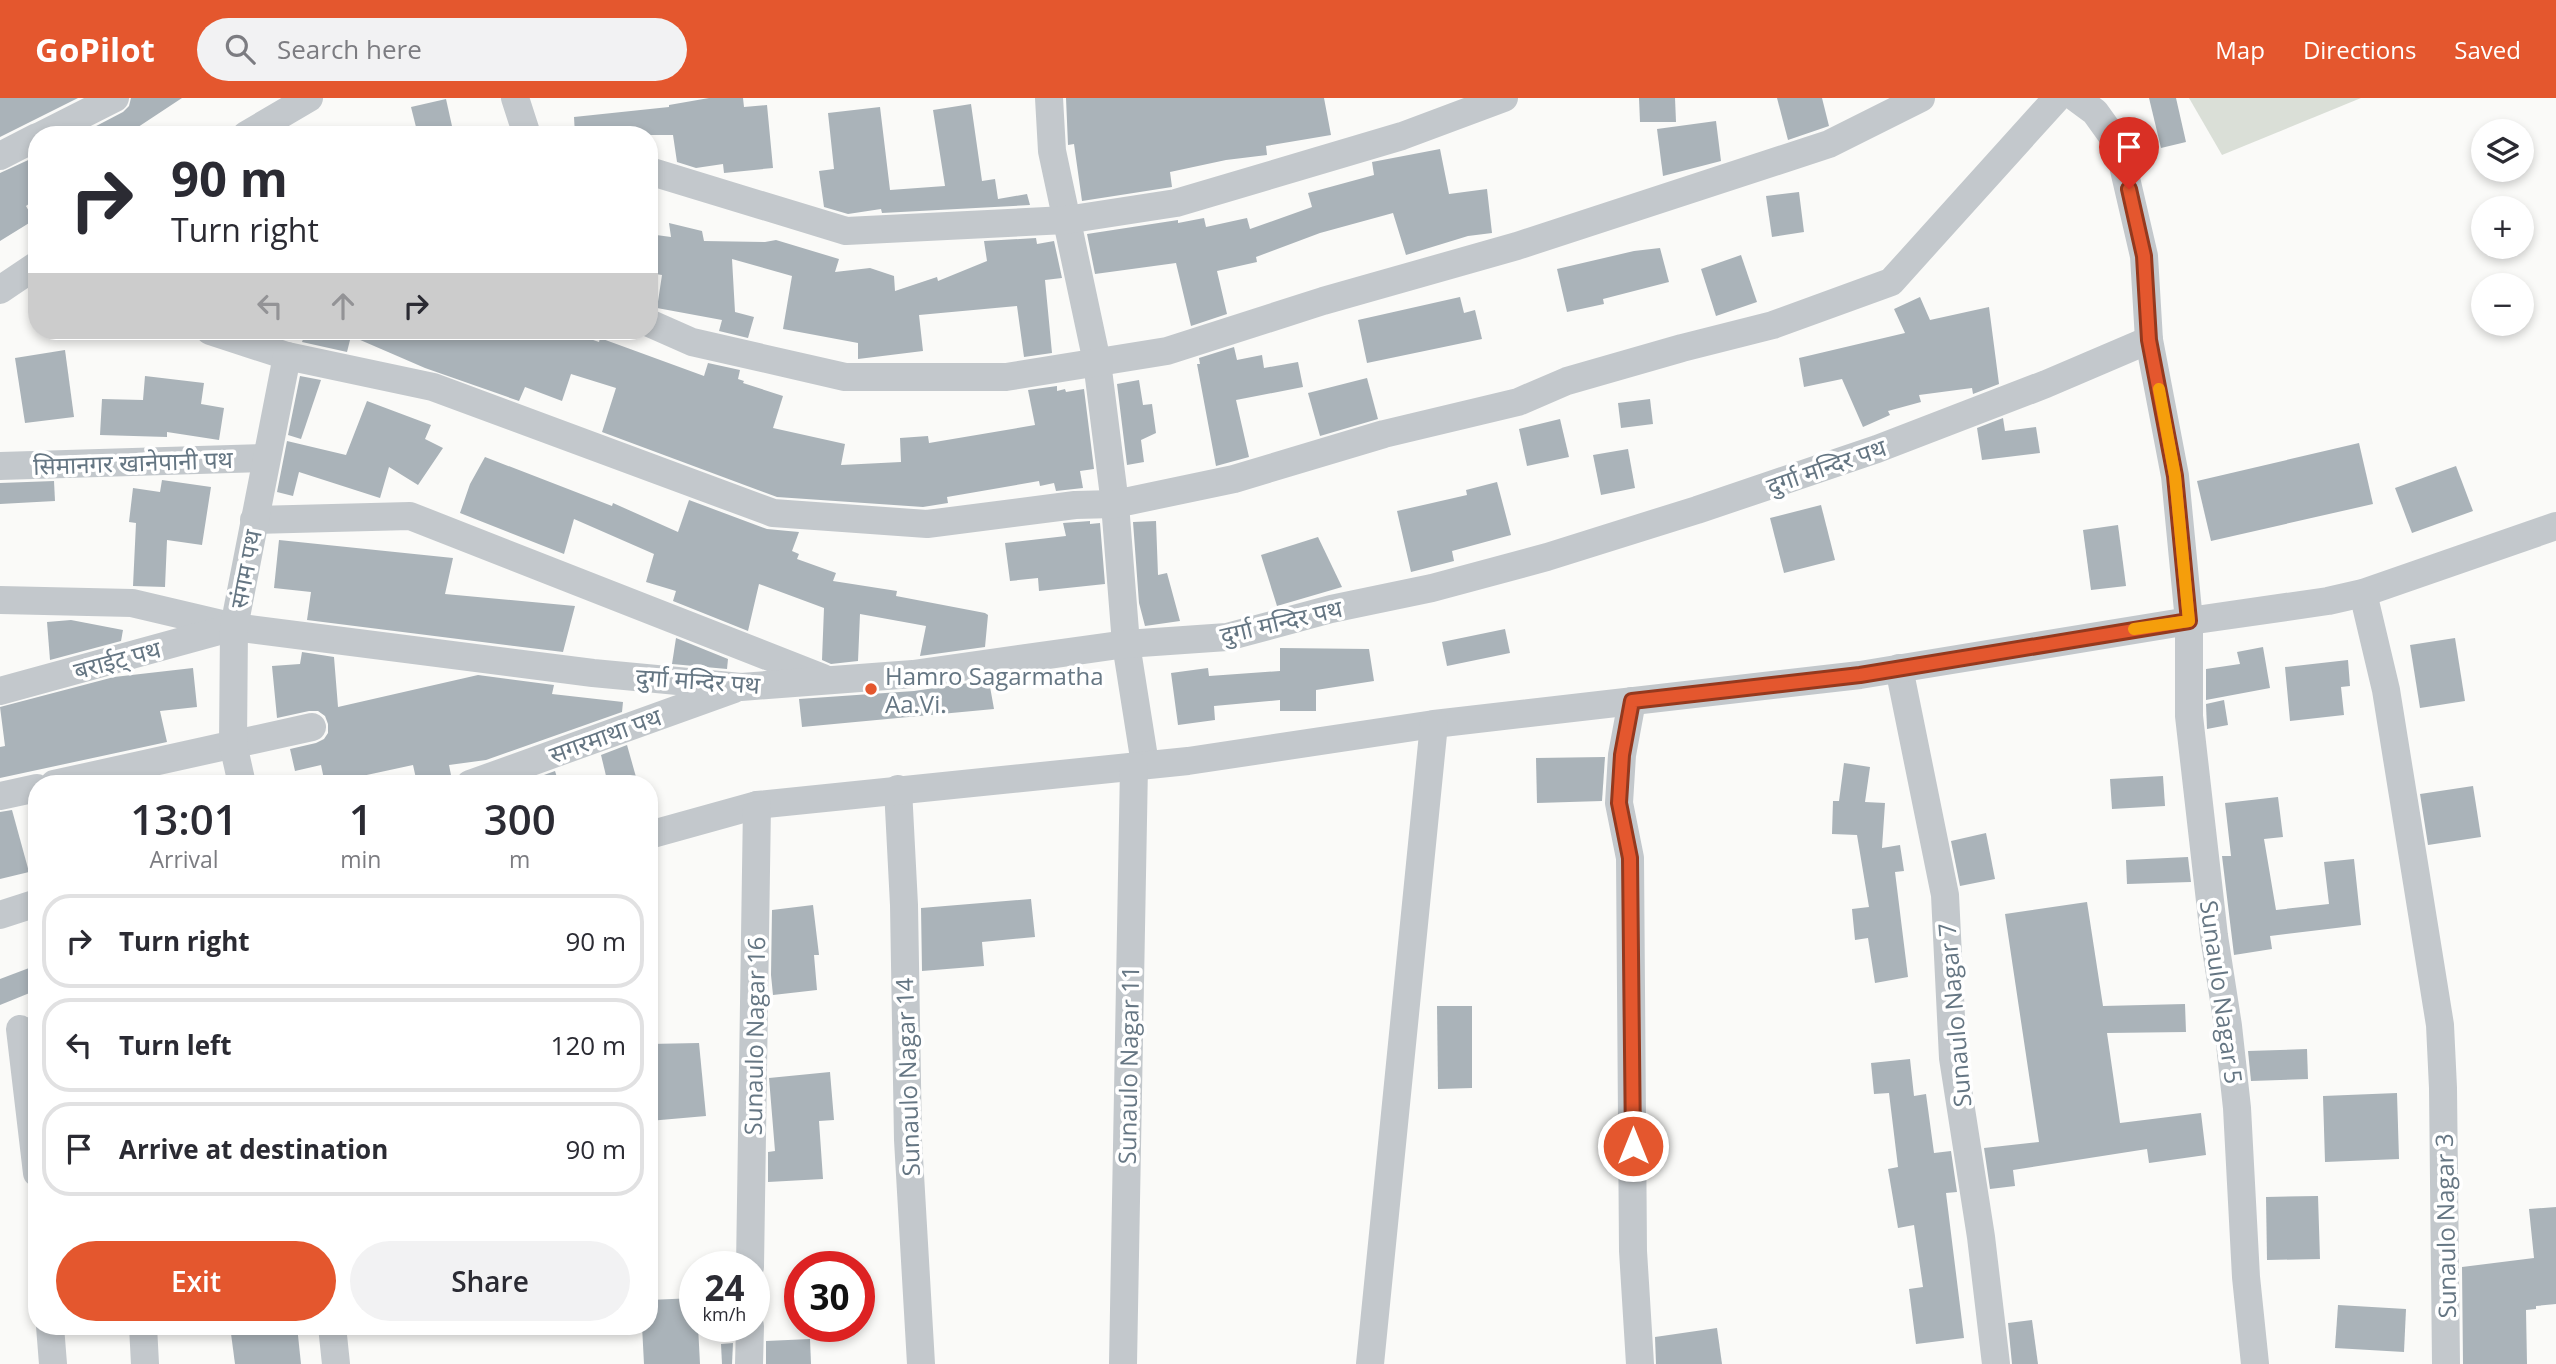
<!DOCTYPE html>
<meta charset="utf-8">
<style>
:root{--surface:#fff;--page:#f2f2f3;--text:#2b2b33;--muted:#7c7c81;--line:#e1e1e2;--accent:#e4572e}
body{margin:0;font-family:"Open Sans","Noto Sans Devanagari",sans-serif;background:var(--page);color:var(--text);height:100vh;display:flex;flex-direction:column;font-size:26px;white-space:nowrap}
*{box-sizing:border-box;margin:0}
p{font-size:23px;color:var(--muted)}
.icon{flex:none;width:38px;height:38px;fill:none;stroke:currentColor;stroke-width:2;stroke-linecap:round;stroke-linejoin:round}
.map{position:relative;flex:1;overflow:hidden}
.panel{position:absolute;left:28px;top:677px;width:630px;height:560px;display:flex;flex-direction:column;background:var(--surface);border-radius:28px;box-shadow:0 4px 10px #0003}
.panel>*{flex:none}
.top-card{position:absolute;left:28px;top:28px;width:630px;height:214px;border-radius:28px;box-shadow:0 4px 10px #0003;background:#fff;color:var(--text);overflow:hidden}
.tools{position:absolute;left:2471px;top:21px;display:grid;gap:14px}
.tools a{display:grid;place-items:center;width:63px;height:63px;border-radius:50%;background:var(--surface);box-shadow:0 4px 10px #0003;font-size:35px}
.speed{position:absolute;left:679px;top:1153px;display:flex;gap:14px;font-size:35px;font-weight:700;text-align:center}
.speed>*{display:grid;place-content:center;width:91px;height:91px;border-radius:50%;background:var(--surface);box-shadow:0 4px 10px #0003;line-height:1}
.speed small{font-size:18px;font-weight:400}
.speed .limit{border:10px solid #d22;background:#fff;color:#111}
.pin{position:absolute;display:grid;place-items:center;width:60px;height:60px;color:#fff;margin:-72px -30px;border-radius:50% 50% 50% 0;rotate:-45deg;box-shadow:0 0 7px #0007}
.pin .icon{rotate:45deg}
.me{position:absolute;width:77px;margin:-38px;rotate:0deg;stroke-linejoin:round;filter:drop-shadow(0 0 5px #0008)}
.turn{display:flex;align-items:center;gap:24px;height:147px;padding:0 28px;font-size:32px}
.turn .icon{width:91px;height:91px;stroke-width:2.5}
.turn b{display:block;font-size:49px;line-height:60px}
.lanes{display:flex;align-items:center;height:66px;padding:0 28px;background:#0003;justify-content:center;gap:35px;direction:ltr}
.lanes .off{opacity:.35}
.eta{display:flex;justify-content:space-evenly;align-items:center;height:119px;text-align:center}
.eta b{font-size:42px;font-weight:600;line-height:49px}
.primary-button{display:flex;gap:14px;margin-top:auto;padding:14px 28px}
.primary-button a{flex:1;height:80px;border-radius:42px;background:var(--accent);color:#fff;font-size:28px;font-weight:600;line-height:80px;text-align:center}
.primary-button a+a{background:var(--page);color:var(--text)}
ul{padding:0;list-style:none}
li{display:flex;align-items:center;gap:21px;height:94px;margin:0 14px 10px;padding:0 14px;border:4px solid var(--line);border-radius:28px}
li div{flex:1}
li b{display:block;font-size:26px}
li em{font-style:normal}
header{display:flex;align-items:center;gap:42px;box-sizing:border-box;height:98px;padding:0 35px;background:var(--accent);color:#fff}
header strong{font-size:33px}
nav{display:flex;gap:38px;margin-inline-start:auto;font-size:24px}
.search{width:490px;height:63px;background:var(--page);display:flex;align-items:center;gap:18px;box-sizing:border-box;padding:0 24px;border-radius:38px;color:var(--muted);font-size:26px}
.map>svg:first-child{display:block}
.green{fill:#dadfd7}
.building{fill:#aab3b9}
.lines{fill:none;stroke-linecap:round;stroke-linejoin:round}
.minor{stroke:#c3c8cc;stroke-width:28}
.route-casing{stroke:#94391e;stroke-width:18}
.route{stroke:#e4572e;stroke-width:12}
.slow{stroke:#f59e0b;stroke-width:12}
.poi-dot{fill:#e4572e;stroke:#fff;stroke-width:2.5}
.labels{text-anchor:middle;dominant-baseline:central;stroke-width:7;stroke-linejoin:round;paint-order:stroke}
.street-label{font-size:24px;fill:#657683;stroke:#fff}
.poi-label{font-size:24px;fill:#657683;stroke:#fff;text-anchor:start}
</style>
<header>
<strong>GoPilot</strong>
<div class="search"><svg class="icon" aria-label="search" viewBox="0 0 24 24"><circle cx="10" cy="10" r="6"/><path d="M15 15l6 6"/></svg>Search here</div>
<nav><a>Map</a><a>Directions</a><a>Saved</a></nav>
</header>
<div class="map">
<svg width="2556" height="1266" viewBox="0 0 2556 1266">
<rect width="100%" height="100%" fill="#fafaf8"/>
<!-- green -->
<path class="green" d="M 2189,0 L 2361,0 L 2222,57 Z"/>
<!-- building -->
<g class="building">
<path d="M 0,0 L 78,0 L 0,39 Z"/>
<path d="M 131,0 L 182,0 L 126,37 L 79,37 L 123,14 L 129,8 Z"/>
<path d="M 709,0 L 743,0 L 744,9 L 767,7 L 773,70 L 724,75 L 723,66 L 696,70 L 677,64 L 673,37 L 575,37 L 574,19 L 669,9 L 669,7 Z"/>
<path d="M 1066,0 L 1324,0 L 1331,37 L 1266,48 L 1267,57 L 1226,62 L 1170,74 L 1172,89 L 1082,103 L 1074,46 L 1068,47 Z"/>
<path d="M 1639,0 L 1675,0 L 1676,24 L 1640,24 Z"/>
<path d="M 1777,0 L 1822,0 L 1829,28 L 1788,42 Z"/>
<path d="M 2149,0 L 2176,0 L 2186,44 L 2161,50 Z"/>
<path d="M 446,1 L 454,37 L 418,37 L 411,9 Z"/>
<path d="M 971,6 L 982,83 L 995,81 L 998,101 L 1027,96 L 1030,107 L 882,115 L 881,111 L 848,116 L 824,109 L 819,73 L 834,71 L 828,15 L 880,9 L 890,92 L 945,88 L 933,12 Z"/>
<path d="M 1716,23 L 1721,63 L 1663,78 L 1657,31 Z"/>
<path d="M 1440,51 L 1449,96 L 1487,91 L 1492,135 L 1468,138 L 1406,157 L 1393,115 L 1320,135 L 1256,159 L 1257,164 L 1217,173 L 1227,216 L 1191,228 L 1176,165 L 1095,176 L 1087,136 L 1178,122 L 1178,125 L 1204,120 L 1206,129 L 1247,120 L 1250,131 L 1312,109 L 1308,95 L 1374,77 L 1372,64 Z"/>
<path d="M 37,58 L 37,100 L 26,108 L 34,122 L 0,143 L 0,75 Z"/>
<path d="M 1799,94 L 1804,134 L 1772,139 L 1766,98 Z"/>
<path d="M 669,125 L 702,133 L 704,143 L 765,144 L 776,142 L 839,161 L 835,174 L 870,170 L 894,178 L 895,193 L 937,179 L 938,183 L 987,163 L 984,143 L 1036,140 L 1037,146 L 1054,143 L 1062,180 L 1045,182 L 1052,255 L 1024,259 L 1017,208 L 919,217 L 923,253 L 858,261 L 858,245 L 783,231 L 792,178 L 732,161 L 735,214 L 754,219 L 748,240 L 719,233 L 722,222 L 657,210 L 662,177 L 649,175 L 649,136 L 671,139 Z"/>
<path d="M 1660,150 L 1669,184 L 1603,201 L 1604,206 L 1567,214 L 1557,171 L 1634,153 Z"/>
<path d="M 1741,157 L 1757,204 L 1716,218 L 1701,171 Z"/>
<path d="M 1460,199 L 1464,215 L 1475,212 L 1482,241 L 1367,265 L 1358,222 Z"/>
<path d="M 1920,199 L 1930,222 L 1989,209 L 1999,286 L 1973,296 L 1972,290 L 1919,297 L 1921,304 L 1888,313 L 1890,317 L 1863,329 L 1842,281 L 1804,289 L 1799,260 L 1905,235 L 1894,211 Z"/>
<path d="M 306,233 L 567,233 L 599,244 L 600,240 L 704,278 L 708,265 L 740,272 L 738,281 L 744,283 L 743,285 L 783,298 L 773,330 L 845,346 L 841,367 L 901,364 L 900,340 L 928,338 L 929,345 L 1035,327 L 1028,292 L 1057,288 L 1057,293 L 1065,291 L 1066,294 L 1084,291 L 1094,371 L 1080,373 L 1083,390 L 1056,393 L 1054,385 L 1040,388 L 1039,383 L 947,399 L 948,405 L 923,409 L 777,399 L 602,334 L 616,290 L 571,276 L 562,303 L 525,289 L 519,303 L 425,270 L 351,238 L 347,254 L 302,244 Z"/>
<path d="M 1234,249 L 1237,262 L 1262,257 L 1264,270 L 1298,264 L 1303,289 L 1236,302 L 1249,359 L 1216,368 L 1197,266 L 1200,266 L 1199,260 Z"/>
<path d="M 65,252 L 74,319 L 25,325 L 15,260 Z"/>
<path d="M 145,278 L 204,285 L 201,306 L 224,310 L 219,342 L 167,334 L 167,339 L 100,337 L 102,301 L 143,302 Z"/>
<path d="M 300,278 L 321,282 L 301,341 L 288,337 Z"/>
<path d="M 1367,280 L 1378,321 L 1320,338 L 1308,295 Z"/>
<path d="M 1139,282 L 1143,307 L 1152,306 L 1156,335 L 1141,342 L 1144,364 L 1127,367 L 1117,286 Z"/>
<path d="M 1650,301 L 1653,326 L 1621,330 L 1618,305 Z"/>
<path d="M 367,303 L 431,327 L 425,341 L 443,350 L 418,387 L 389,369 L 380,400 L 299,374 L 293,398 L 277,394 L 287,343 L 346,357 Z"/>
<path d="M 2003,320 L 2005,333 L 2036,329 L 2040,355 L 1982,362 L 1977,330 Z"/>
<path d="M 1560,321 L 1569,359 L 1527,368 L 1519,331 Z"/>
<path d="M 2359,345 L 2373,406 L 2211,443 L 2197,383 Z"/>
<path d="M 1628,351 L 1635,390 L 1601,397 L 1593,357 Z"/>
<path d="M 485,359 L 612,408 L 613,405 L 678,434 L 689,402 L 767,431 L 799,434 L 792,453 L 799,456 L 797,461 L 836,475 L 833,483 L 897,493 L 896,498 L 985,515 L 988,517 L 985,549 L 920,558 L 926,528 L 860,516 L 858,563 L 831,566 L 822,562 L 824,510 L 759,486 L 748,533 L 673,503 L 676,493 L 646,484 L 654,456 L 574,421 L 564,456 L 460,415 L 470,386 Z"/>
<path d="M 2456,368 L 2473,413 L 2412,435 L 2395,390 Z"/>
<path d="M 162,382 L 211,389 L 202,447 L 167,442 L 165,489 L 133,488 L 136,425 L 129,424 L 133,390 L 160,394 Z"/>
<path d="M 54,383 L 55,403 L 0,406 L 0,385 Z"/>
<path d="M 1497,384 L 1511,437 L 1452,453 L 1454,463 L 1411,474 L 1397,413 L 1467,397 L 1466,392 Z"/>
<path d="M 1821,407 L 1835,462 L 1784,475 L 1770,420 Z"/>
<path d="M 1090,423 L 1090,426 L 1100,425 L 1105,486 L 1039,493 L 1038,480 L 1010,483 L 1005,445 L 1066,438 L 1063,425 Z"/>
<path d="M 1156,423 L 1158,477 L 1167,475 L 1180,523 L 1145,528 L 1139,505 L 1133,424 Z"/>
<path d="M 2118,427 L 2126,488 L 2091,492 L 2083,432 Z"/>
<path d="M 1318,439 L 1342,489 L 1277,508 L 1261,457 Z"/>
<path d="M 279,442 L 453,460 L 445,496 L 575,508 L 563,554 L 307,522 L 311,494 L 274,490 Z"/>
<path d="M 71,522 L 123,532 L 121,543 L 50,562 L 47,524 Z"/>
<path d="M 1505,531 L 1510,555 L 1447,568 L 1442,544 Z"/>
<path d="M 676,540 L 728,561 L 727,571 L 672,566 Z"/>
<path d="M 2455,540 L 2465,603 L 2420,610 L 2410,547 Z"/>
<path d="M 2263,549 L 2270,590 L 2206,602 L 2206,571 L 2240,566 L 2237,554 Z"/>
<path d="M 1280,550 L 1369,551 L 1374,583 L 1316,592 L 1316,613 L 1280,613 L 1280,602 L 1214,608 L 1215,622 L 1178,627 L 1171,575 L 1208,570 L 1209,578 L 1280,573 Z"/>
<path d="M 302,554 L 334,559 L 338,609 L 478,577 L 554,587 L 552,596 L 623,604 L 622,614 L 486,662 L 449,667 L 451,677 L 417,685 L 413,667 L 325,686 L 321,667 L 295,673 L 290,651 L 316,645 L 324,641 L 328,635 L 328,626 L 325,618 L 318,613 L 309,613 L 277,620 L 272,568 L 300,566 Z"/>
<path d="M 2348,562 L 2350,588 L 2341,589 L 2344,617 L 2290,623 L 2285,569 Z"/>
<path d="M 193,570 L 197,609 L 160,613 L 167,644 L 0,680 L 0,649 L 5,648 L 0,609 L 114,579 Z"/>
<path d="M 982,583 L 989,583 L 994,611 L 802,629 L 799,601 L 914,593 Z"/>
<path d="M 2224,602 L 2228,627 L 2207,631 L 2206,606 Z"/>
<path d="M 627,647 L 638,686 L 608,686 L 601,657 Z"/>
<path d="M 1605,659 L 1602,703 L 1537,705 L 1536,660 Z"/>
<path d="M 1844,665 L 1870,669 L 1865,704 L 1885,705 L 1882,750 L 1900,747 L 1904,773 L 1895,774 L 1908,879 L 1875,885 L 1868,840 L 1855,842 L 1852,811 L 1869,809 L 1857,737 L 1832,736 L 1833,703 L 1839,703 Z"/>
<path d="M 555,673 L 559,686 L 519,686 Z"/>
<path d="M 2163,678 L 2165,708 L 2112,711 L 2110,681 Z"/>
<path d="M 2473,688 L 2481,739 L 2428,747 L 2420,696 Z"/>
<path d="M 2278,699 L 2283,739 L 2264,741 L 2276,812 L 2329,806 L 2324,764 L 2354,761 L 2361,827 L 2270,838 L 2272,851 L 2234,857 L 2222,758 L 2231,758 L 2225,705 Z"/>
<path d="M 12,712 L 29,774 L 0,781 L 0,714 Z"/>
<path d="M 1986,735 L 1995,781 L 1960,788 L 1951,743 Z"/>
<path d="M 2188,759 L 2191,784 L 2127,786 L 2126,762 Z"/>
<path d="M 1031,801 L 1035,839 L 982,844 L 984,868 L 922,873 L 921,810 Z"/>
<path d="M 2087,804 L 2103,908 L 2185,906 L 2186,934 L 2107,935 L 2120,1025 L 2201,1015 L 2206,1057 L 2149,1065 L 2147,1051 L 2013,1072 L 2015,1088 L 1990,1091 L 1984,1050 L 2039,1044 L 2005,816 Z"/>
<path d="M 813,807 L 819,857 L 814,857 L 817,892 L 773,897 L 771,877 L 772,812 Z"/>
<path d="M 37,867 L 37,892 L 0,907 L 0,881 Z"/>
<path d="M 1437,908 L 1472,908 L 1472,990 L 1438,991 Z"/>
<path d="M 699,945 L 706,1018 L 649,1023 L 649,946 Z"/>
<path d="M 2307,951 L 2308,981 L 2251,983 L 2248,953 Z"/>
<path d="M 1910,961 L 1914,998 L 1926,996 L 1934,1055 L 1951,1053 L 1957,1094 L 1946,1095 L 1964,1240 L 1916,1246 L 1909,1191 L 1923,1189 L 1914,1127 L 1898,1130 L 1888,1071 L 1898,1069 L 1889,995 L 1874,996 L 1871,965 Z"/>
<path d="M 830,974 L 834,1022 L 819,1023 L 823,1081 L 768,1084 L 768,1054 L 775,1053 L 769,980 Z"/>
<path d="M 2397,995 L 2399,1061 L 2325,1064 L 2323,998 Z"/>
<path d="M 2318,1098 L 2320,1161 L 2267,1162 L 2266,1099 Z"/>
<path d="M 2556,1109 L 2556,1206 L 2536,1208 L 2536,1211 L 2526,1212 L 2527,1266 L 2463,1266 L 2462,1169 L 2534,1160 L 2529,1111 Z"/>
<path d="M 695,1200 L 695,1228 L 698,1228 L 700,1266 L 644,1266 L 642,1228 L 649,1228 L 649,1202 Z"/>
<path d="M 2338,1207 L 2406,1211 L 2404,1254 L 2335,1250 Z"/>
<path d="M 2032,1222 L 2038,1266 L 2012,1266 L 2008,1225 Z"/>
<path d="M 230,1228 L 297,1228 L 301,1266 L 235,1266 Z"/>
<path d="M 1717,1230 L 1722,1266 L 1656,1266 L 1655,1239 Z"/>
<path d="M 810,1241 L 811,1266 L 766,1266 L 766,1243 Z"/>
<path d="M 733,1245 L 732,1266 L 722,1266 L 721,1246 Z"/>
</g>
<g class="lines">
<!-- minor -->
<g class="minor">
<path d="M 515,0 L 527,37"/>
<path d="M 1049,0 L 1052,53 L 1097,264 L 1115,406 L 1126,546 L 1145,666"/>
<path d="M 2076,0 L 2095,14 L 2118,46 L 2144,158 L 2149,242 L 2175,378 L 2189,523 L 2189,618 L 2214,838 L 2228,928 L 2237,1010 L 2246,1179 L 2255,1266"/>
<path d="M 42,37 L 115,0"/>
<path d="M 246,37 L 309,0"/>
<path d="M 0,58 L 37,39"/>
<path d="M 649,73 L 846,133 L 1066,122 L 1176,105 L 1402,38 L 1504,0"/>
<path d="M 0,192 L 37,167"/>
<path d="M 649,225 L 692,244 L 845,279 L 1006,279 L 1167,253 L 1323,203 L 1517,148 L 1829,46 L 1921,0"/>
<path d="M 210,233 L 287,258 L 433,289 L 773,415 L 927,426 L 1075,407 L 1115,406 L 1234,381 L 1384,336 L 1518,304 L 1567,283 L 1682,250 L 1773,227 L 1891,184 L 2057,0"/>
<path d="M 0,368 L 266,360"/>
<path d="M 254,422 L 410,418 L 823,580"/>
<path d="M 2363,495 L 2386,592 L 2440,927 L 2443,990 L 2446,1266"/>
<path d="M 0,502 L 132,505 L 234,529 L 593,575 L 741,589 L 913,576 L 1126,546 L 1227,539 L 1331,511 L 1432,490 L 1547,459 L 1697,412 L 1877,351 L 2046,286 L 2149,242"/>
<path d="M 1899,570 L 1945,797 L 1953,960 L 1981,1139 L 1996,1266"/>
<path d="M 0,593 L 230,530"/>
<path d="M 1632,603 L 1622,657 L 1619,705 L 1630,760 L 1633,1153 L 1640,1266"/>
<path d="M 54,686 L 312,629"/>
<path d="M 242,686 L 233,646 L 234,529 L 287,258"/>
<path d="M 470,686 L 734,591"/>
<path d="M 898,691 L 904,807 L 908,1042 L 921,1266"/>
<path d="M 0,698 L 37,690"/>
<path d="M 649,737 L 757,707 L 1188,663 L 1434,626 L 1860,577 L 2189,523 L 2328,503 L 2363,495 L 2556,428"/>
<path d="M 0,817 L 37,805"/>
<path d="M 20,931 L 37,1075"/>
<path d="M 750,1169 L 757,707"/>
<path d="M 50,1228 L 53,1266"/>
<path d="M 143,1228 L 145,1266"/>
<path d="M 332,1228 L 336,1266"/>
<path d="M 749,1266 L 750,1228"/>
<path d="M 1123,1266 L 1134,668"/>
<path d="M 1370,1266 L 1434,626"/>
</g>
</g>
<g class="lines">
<defs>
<path id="route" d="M 1633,1048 L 1630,760 L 1619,705 L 1622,657 L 1632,603 L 1860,577 L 2189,523 L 2175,378 L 2149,242 L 2144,158 L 2129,91"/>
</defs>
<!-- route casing -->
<use href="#route" class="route-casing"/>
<!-- route -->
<use href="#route" class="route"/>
<!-- slow -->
<path class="slow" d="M 2134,531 L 2189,523 L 2175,378 L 2159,291"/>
</g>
<!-- markers -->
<circle class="poi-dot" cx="871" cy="591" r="7"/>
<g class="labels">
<!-- street labels -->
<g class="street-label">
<text transform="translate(133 364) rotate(-2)">सिमानगर खानेपानी पथ</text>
<text transform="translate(1826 368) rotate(-19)">दुर्गा मन्दिर पथ</text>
<text transform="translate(245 471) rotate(-79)">संगम पथ</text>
<text transform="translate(1281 523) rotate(-13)">दुर्गा मन्दिर पथ</text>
<text transform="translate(117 561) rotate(-15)">बराईट् पथ</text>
<text transform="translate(698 582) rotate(4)">दुर्गा मन्दिर पथ</text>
<text transform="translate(605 637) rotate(-20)">सगरमाथा पथ</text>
<text transform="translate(2222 894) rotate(82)">Sunaulo Nagar 5</text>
<text transform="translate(1954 917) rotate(-95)">Sunaulo Nagar 7</text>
<text transform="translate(754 938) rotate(-89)">Sunaulo Nagar 16</text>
<text transform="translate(1128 967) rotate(-89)">Sunaulo Nagar 11</text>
<text transform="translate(907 979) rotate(-92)">Sunaulo Nagar 14</text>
<text transform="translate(2445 1128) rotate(-91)">Sunaulo Nagar 3</text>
</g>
<!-- poi labels -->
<g class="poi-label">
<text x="885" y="577">Hamro Sagarmatha<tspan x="885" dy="28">Aa.Vi.</tspan></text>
</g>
</g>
</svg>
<div class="tools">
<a><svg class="icon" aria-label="layers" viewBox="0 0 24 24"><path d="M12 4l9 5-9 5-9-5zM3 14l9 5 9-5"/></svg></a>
<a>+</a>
<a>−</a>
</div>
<div class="speed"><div>24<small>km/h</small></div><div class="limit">30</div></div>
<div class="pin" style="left:2129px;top:91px;background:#d93025"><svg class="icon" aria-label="arrive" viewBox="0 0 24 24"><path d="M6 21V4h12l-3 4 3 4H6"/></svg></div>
<svg class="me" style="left:1633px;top:1048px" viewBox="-20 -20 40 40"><circle r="17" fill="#e4572e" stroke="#fff" stroke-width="3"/><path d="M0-11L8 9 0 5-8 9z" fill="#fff"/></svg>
<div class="top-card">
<div class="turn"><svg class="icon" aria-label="right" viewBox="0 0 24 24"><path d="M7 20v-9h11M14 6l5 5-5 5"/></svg><div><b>90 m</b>Turn right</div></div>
<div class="lanes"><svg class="icon off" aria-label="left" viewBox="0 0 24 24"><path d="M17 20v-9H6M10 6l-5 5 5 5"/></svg><svg class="icon off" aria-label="ahead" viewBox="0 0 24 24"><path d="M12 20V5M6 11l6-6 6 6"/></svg><svg class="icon" aria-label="right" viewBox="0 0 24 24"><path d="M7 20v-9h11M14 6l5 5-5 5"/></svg></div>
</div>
<section class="panel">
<div class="eta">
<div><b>13:01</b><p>Arrival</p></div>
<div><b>1</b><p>min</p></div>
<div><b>300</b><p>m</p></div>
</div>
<ul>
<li><svg class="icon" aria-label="right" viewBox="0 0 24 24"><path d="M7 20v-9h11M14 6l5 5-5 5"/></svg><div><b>Turn right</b></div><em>90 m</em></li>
<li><svg class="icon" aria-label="left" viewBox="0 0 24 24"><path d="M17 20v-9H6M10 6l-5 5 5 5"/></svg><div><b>Turn left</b></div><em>120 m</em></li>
<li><svg class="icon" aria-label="arrive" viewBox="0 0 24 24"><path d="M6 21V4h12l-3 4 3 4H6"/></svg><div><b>Arrive at destination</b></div><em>90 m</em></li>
</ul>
<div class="primary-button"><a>Exit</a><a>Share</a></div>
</section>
</div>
